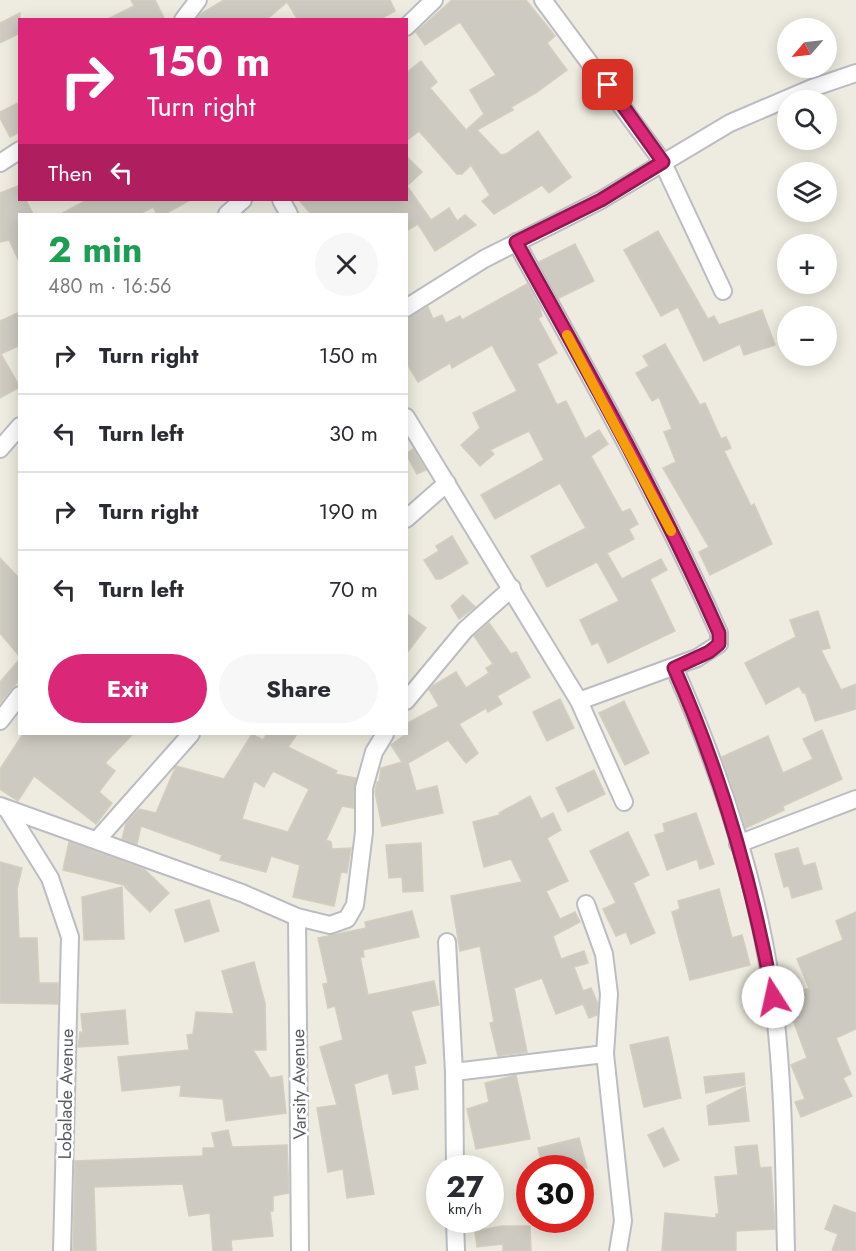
<!DOCTYPE html>
<meta charset="utf-8">
<style>
:root{--surface:#fff;--page:#f7f7f7;--text:#2b2b33;--muted:#7c7c81;--line:#e1e1e2;--accent:#db2777}
body{margin:0;font-family:Jost,sans-serif;background:var(--page);color:var(--text);height:100vh;display:flex;flex-direction:column;font-size:22px;white-space:nowrap}
*{box-sizing:border-box;margin:0}
p{font-size:20px;color:var(--muted)}
.icon{flex:none;width:33px;height:33px;fill:none;stroke:currentColor;stroke-width:2;stroke-linecap:round;stroke-linejoin:round}
.map{position:relative;flex:1;overflow:hidden}
.sheet{position:absolute;left:18px;top:213px;width:390px;height:522px;display:flex;flex-direction:column;background:var(--surface);border-radius:0px;box-shadow:0 3px 15px #0003}
.sheet>*{flex:none}
.guide{position:absolute;left:18px;top:18px;width:390px;height:183px;border-radius:0px;box-shadow:0 3px 15px #0003;background:#db2777;color:#fff;overflow:hidden}
.needle{width:39px;rotate:242deg}
.tools{position:absolute;left:777px;top:18px;display:grid;gap:12px}
.tools a{display:grid;place-items:center;width:60px;height:60px;border-radius:50%;background:var(--surface);box-shadow:0 3px 15px #0003;font-size:30px}
.speed{position:absolute;left:426px;top:1155px;display:flex;gap:12px;font-size:30px;font-weight:700;text-align:center}
.speed>*{display:grid;place-content:center;width:78px;height:78px;border-radius:50%;background:var(--surface);box-shadow:0 3px 15px #0003;line-height:1}
.speed small{font-size:15px;font-weight:400}
.speed .limit{border:9px solid #d22;background:#fff;color:#111}
.pin{position:absolute;display:grid;place-items:center;width:51px;height:51px;color:#fff;margin:-26px;border-radius:12px;box-shadow:0 3px 9px #0006}
.me{position:absolute;width:66px;margin:-33px;rotate:350deg;stroke-linejoin:round;filter:drop-shadow(0 0 4px #0008)}
.turn{display:flex;align-items:center;gap:21px;height:126px;padding:0 30px;font-size:27px}
.turn .icon{width:78px;height:78px;stroke-width:2.5}
.turn b{display:block;font-size:42px;line-height:51px}
.then{display:flex;align-items:center;height:57px;padding:0 30px;background:#0003;gap:12px;font-size:22px}
.round{display:grid;place-items:center;flex:none;width:63px;height:63px;border-radius:32px;background:var(--page)}
.overview{display:flex;align-items:center;justify-content:space-between;height:102px;padding:0 30px}
h1{font-size:36px;font-weight:700;line-height:45px;color:#1e9e55}
.action{display:flex;gap:12px;margin-top:auto;padding:12px 30px}
.action a{flex:1;height:69px;border-radius:36px;background:var(--accent);color:#fff;font-size:24px;font-weight:700;line-height:69px;text-align:center}
.action a+a{background:var(--page);color:var(--text)}
ul{padding:0;list-style:none}
li{display:flex;align-items:center;gap:18px;height:78px;padding:0 30px;border-top:2px solid var(--line)}
li div{flex:1}
li b{display:block;font-size:22px}
li em{font-style:normal}
.map>svg:first-child{display:block}
.building{fill:#cdcac1;stroke:#d3cebe;stroke-width:1.5;fill-rule:evenodd}
.lines{fill:none;stroke-linecap:round;stroke-linejoin:round}
.street-casing{stroke:#bbbdc3;stroke-width:20}
.street{stroke:#fff;stroke-width:16}
.route-casing{stroke:#8e194d;stroke-width:15}
.route{stroke:#db2777;stroke-width:10}
.slow{stroke:#f59e0b;stroke-width:10}
.labels{text-anchor:middle;dominant-baseline:central;stroke-width:5;stroke-linejoin:round;paint-order:stroke}
.street-label{font-size:18px;fill:#595c63;stroke:#fff}
</style>
<div class="map">
<svg width="856" height="1251" viewBox="0 0 856 1251">
<rect width="100%" height="100%" fill="#eeece0"/>
<!-- building -->
<g class="building">
<path d="M 131,0 L 155,0 L 165,20 L 106,20 L 134,6 Z"/>
<path d="M 224,0 L 390,0 L 395,11 L 379,20 L 298,20 L 287,2 L 266,20 L 196,20 L 202,13 Z"/>
<path d="M 452,0 L 526,0 L 555,36 L 547,43 L 567,70 L 537,92 L 511,107 L 513,110 L 477,130 L 501,155 L 506,154 L 538,131 L 571,177 L 549,193 L 542,185 L 494,214 L 482,201 L 490,195 L 471,165 L 462,174 L 457,174 L 419,131 L 406,141 L 406,73 L 421,61 L 437,82 L 430,88 L 466,130 L 484,114 L 470,90 L 496,75 L 460,22 L 425,45 L 416,32 Z"/>
<path d="M 20,13 L 20,33 L 0,43 L 0,23 Z"/>
<path d="M 20,102 L 20,132 L 10,137 L 0,118 L 0,112 Z"/>
<path d="M 406,156 L 422,172 L 407,186 L 431,220 L 449,208 L 457,221 L 465,215 L 476,225 L 435,251 L 418,224 L 406,231 L 406,214 L 311,214 L 299,200 L 406,200 Z"/>
<path d="M 20,185 L 20,200 L 26,200 L 33,214 L 20,214 L 20,263 L 9,240 L 0,242 L 0,193 Z"/>
<path d="M 87,200 L 190,200 L 165,214 L 157,214 L 153,207 L 140,214 L 61,214 Z"/>
<path d="M 658,231 L 708,319 L 714,316 L 719,325 L 762,310 L 775,345 L 744,355 L 740,344 L 704,361 L 678,307 L 661,316 L 624,250 Z"/>
<path d="M 575,244 L 594,281 L 559,298 L 539,262 Z"/>
<path d="M 527,284 L 540,308 L 542,316 L 538,318 L 557,353 L 537,364 L 557,405 L 566,401 L 585,439 L 599,430 L 608,444 L 591,456 L 622,512 L 630,509 L 638,524 L 629,529 L 634,539 L 607,553 L 622,579 L 661,559 L 667,570 L 650,579 L 675,631 L 608,663 L 598,642 L 592,645 L 580,620 L 619,601 L 597,562 L 547,587 L 531,556 L 586,528 L 560,483 L 495,519 L 481,495 L 544,460 L 529,431 L 490,450 L 494,454 L 480,466 L 461,445 L 480,428 L 473,413 L 517,391 L 492,345 L 452,368 L 450,363 L 418,382 L 406,362 L 406,318 L 428,307 L 433,319 L 442,315 L 446,323 L 460,316 L 462,320 Z"/>
<path d="M 20,312 L 20,345 L 1,354 L 20,387 L 0,398 L 0,321 Z"/>
<path d="M 665,344 L 700,405 L 705,403 L 721,439 L 726,437 L 731,448 L 724,451 L 751,506 L 754,504 L 772,544 L 710,575 L 699,552 L 709,547 L 663,468 L 676,462 L 664,432 L 672,429 L 659,397 L 652,401 L 636,373 L 649,366 L 643,356 Z"/>
<path d="M 413,449 L 426,470 L 417,474 L 406,454 Z"/>
<path d="M 452,536 L 468,563 L 441,579 L 436,579 L 424,560 L 439,551 L 436,546 Z"/>
<path d="M 0,558 L 20,579 L 20,657 L 0,633 Z"/>
<path d="M 463,595 L 475,607 L 459,619 L 451,606 Z"/>
<path d="M 818,611 L 830,648 L 821,650 L 841,690 L 856,684 L 856,709 L 815,721 L 805,692 L 803,693 L 799,686 L 766,704 L 745,663 L 796,637 L 790,620 Z"/>
<path d="M 406,613 L 426,628 L 406,654 Z"/>
<path d="M 489,623 L 511,654 L 516,652 L 530,677 L 497,696 L 502,704 L 488,712 L 486,708 L 459,724 L 478,753 L 466,763 L 448,740 L 408,763 L 416,791 L 437,786 L 443,813 L 382,826 L 375,792 L 377,782 L 379,782 L 381,768 L 402,762 L 391,745 L 406,734 L 406,724 L 439,706 L 429,689 L 432,686 L 456,672 L 466,688 L 489,673 L 486,668 L 493,664 L 474,636 Z"/>
<path d="M 20,659 L 20,679 L 0,703 L 0,682 Z"/>
<path d="M 560,699 L 574,728 L 547,741 L 533,712 Z"/>
<path d="M 624,701 L 649,753 L 625,765 L 599,713 Z"/>
<path d="M 822,730 L 842,779 L 783,806 L 784,810 L 746,828 L 722,757 L 768,736 L 783,773 L 813,759 L 803,739 Z"/>
<path d="M 23,734 L 133,734 L 105,763 L 115,771 L 99,792 L 112,803 L 96,824 L 34,776 L 18,801 L 0,789 L 0,769 Z"/>
<path d="M 252,734 L 263,740 L 267,734 L 297,734 L 288,747 L 337,771 L 335,774 L 356,778 L 354,808 L 342,806 L 326,840 L 331,842 L 332,849 L 351,848 L 347,873 L 341,872 L 334,906 L 293,897 L 300,865 L 271,856 L 266,872 L 220,860 L 222,855 L 141,826 L 137,844 L 122,839 L 126,823 L 139,809 L 156,813 L 176,766 L 224,779 ZM 273,771 L 309,789 L 288,832 L 242,819 L 254,781 L 264,787 Z"/>
<path d="M 594,770 L 605,794 L 568,812 L 556,788 Z"/>
<path d="M 530,796 L 541,819 L 553,813 L 561,830 L 547,838 L 568,881 L 546,891 L 560,919 L 575,912 L 580,922 L 553,936 L 561,959 L 584,951 L 588,963 L 574,967 L 583,991 L 591,988 L 598,1004 L 597,1015 L 589,1018 L 583,1004 L 556,1014 L 542,978 L 514,988 L 527,1052 L 498,1056 L 490,1023 L 494,1022 L 480,946 L 460,951 L 451,896 L 522,882 L 511,859 L 484,867 L 473,822 L 500,815 L 499,813 Z"/>
<path d="M 696,813 L 714,864 L 700,869 L 697,859 L 667,870 L 655,835 L 665,832 L 663,824 Z"/>
<path d="M 628,832 L 649,875 L 633,883 L 655,933 L 631,944 L 626,932 L 616,936 L 603,909 L 616,903 L 590,851 Z"/>
<path d="M 69,842 L 144,869 L 169,893 L 150,912 L 125,887 L 128,886 L 63,870 Z"/>
<path d="M 421,843 L 423,891 L 403,892 L 402,877 L 389,878 L 386,845 Z"/>
<path d="M 798,848 L 803,866 L 815,863 L 822,889 L 792,898 L 789,886 L 784,887 L 775,854 Z"/>
<path d="M 0,862 L 22,868 L 17,889 L 19,938 L 37,938 L 39,983 L 58,983 L 58,1004 L 0,1003 Z"/>
<path d="M 122,887 L 124,939 L 84,940 L 82,897 Z"/>
<path d="M 719,889 L 732,938 L 742,935 L 750,965 L 690,980 L 672,912 L 680,909 L 678,901 Z"/>
<path d="M 209,900 L 219,931 L 185,942 L 175,910 Z"/>
<path d="M 412,911 L 419,937 L 363,950 L 364,957 L 360,957 L 368,995 L 434,981 L 439,1005 L 411,1011 L 426,1063 L 414,1066 L 418,1089 L 393,1094 L 388,1073 L 354,1084 L 374,1194 L 347,1198 L 343,1169 L 328,1172 L 317,1108 L 337,1105 L 320,1047 L 343,1040 L 335,1006 L 328,1008 L 323,984 L 328,983 L 318,938 L 366,928 L 365,922 Z"/>
<path d="M 856,912 L 856,1029 L 836,1038 L 851,1074 L 843,1078 L 852,1096 L 801,1117 L 795,1102 L 805,1099 L 791,1065 L 807,1058 L 785,998 L 809,988 L 797,959 L 843,940 L 836,921 Z"/>
<path d="M 254,962 L 265,1003 L 266,1050 L 253,1050 L 270,1078 L 282,1076 L 286,1113 L 226,1121 L 223,1099 L 180,1096 L 181,1085 L 122,1091 L 118,1057 L 189,1050 L 187,1035 L 193,1034 L 196,1012 L 234,1014 L 222,971 Z"/>
<path d="M 125,1010 L 128,1044 L 78,1047 L 80,1032 L 83,1033 L 81,1014 Z"/>
<path d="M 668,1037 L 681,1098 L 644,1107 L 630,1045 Z"/>
<path d="M 744,1073 L 745,1085 L 706,1093 L 704,1077 Z"/>
<path d="M 516,1075 L 530,1139 L 476,1149 L 467,1109 L 489,1102 L 485,1083 Z"/>
<path d="M 745,1087 L 749,1121 L 709,1125 L 707,1106 Z"/>
<path d="M 663,1128 L 679,1160 L 664,1167 L 648,1135 Z"/>
<path d="M 228,1130 L 232,1147 L 287,1145 L 289,1193 L 273,1196 L 273,1211 L 270,1211 L 273,1236 L 231,1240 L 232,1251 L 213,1251 L 210,1213 L 189,1216 L 183,1184 L 94,1187 L 96,1251 L 73,1251 L 75,1161 L 203,1156 L 203,1148 L 215,1148 L 212,1133 Z"/>
<path d="M 579,1138 L 587,1168 L 543,1168 L 538,1148 Z"/>
<path d="M 757,1145 L 760,1168 L 771,1167 L 775,1229 L 736,1231 L 736,1251 L 662,1251 L 665,1213 L 716,1218 L 716,1214 L 719,1214 L 715,1177 L 738,1175 L 735,1147 Z"/>
<path d="M 834,1205 L 856,1213 L 856,1251 L 832,1251 L 838,1234 L 825,1229 Z"/>
<path d="M 502,1226 L 530,1226 L 531,1251 L 503,1251 L 503,1244 L 477,1247 L 475,1231 Z"/>
</g>
<g class="lines">
<defs>
<g id="street">
<path d="M 543,0 L 662,161 L 723,291"/>
<path d="M 183,20 L 198,0"/>
<path d="M 406,27 L 434,0"/>
<path d="M 0,163 L 20,150"/>
<path d="M 281,200 L 289,214"/>
<path d="M 227,214 L 243,200"/>
<path d="M 516,242 C 587,371 660,499 719,633 L 719,644 L 697,658 L 579,701"/>
<path d="M 406,308 L 484,259 L 601,200 L 730,123 L 812,88 L 856,73"/>
<path d="M 406,417 L 579,701 L 624,802"/>
<path d="M 0,449 L 20,426"/>
<path d="M 406,519 L 447,483"/>
<path d="M 674,667 C 720,771 758,884 773,997 C 784,1081 784,1166 786,1251"/>
<path d="M 406,701 L 465,630 L 512,588"/>
<path d="M 0,721 L 20,695"/>
<path d="M 0,806 L 242,893 L 297,917 L 330,925 L 347,919 L 355,905 L 364,832 L 364,788 L 374,752 L 385,734"/>
<path d="M 7,809 L 50,878 L 70,937 L 62,1251"/>
<path d="M 97,840 L 191,734"/>
<path d="M 738,844 L 856,799"/>
<path d="M 586,904 L 604,954 L 609,994 L 605,1054 L 623,1221 L 618,1251"/>
<path d="M 297,917 L 300,1251"/>
<path d="M 447,942 L 454,1072 L 455,1168"/>
<path d="M 454,1072 L 605,1054"/>
<path d="M 455,1220 L 456,1251"/>
</g>
</defs>
<!-- street casing -->
<use href="#street" class="street-casing"/>
<!-- street -->
<use href="#street" class="street"/>
</g>
<g class="lines">
<defs>
<path id="route" d="M 608,85 L 663,162 L 601,200 L 516,242 C 588,371 660,499 719,633 L 719,644 L 709,652 L 674,668 C 721,773 752,883 773,997"/>
</defs>
<!-- route casing -->
<use href="#route" class="route-casing"/>
<!-- route -->
<use href="#route" class="route"/>
<!-- slow -->
<path class="slow" d="M 567,335 L 671,531"/>
</g>
<g class="labels">
<!-- street labels -->
<g class="street-label">
<text transform="translate(299 1084) rotate(-91)">Varsity Avenue</text>
<text transform="translate(66 1094) rotate(-89)">Lobalade Avenue</text>
</g>
</g>
</svg>
<div class="tools">
<a><svg class="needle" viewBox="-14 -14 28 28"><path d="M0-13l5 13h-10z" fill="#e53935"/><path d="M0 13l5-13h-10z" fill="#7c7c81"/></svg></a>
<a><svg class="icon" aria-label="search" viewBox="0 0 24 24"><circle cx="10" cy="10" r="6"/><path d="M15 15l6 6"/></svg></a>
<a><svg class="icon" aria-label="layers" viewBox="0 0 24 24"><path d="M12 4l9 5-9 5-9-5zM3 14l9 5 9-5"/></svg></a>
<a>+</a>
<a>−</a>
</div>
<div class="speed"><div>27<small>km/h</small></div><div class="limit">30</div></div>
<div class="pin" style="left:608px;top:85px;background:#d93025"><svg class="icon" aria-label="arrive" viewBox="0 0 24 24"><path d="M6 21V4h12l-3 4 3 4H6"/></svg></div>
<svg class="me" style="left:773px;top:997px" viewBox="-20 -20 40 40"><circle r="19" fill="#fff"/><path d="M0-13L10 11 0 6-10 11z" fill="#db2777"/></svg>
<div class="guide">
<div class="turn"><svg class="icon" aria-label="right" viewBox="0 0 24 24"><path d="M7 20v-9h11M14 6l5 5-5 5"/></svg><div><b>150 m</b>Turn right</div></div>
<div class="then">Then<svg class="icon" aria-label="left" viewBox="0 0 24 24"><path d="M17 20v-9H6M10 6l-5 5 5 5"/></svg></div>
</div>
<section class="sheet">
<div class="overview"><div><h1>2 min</h1><p>480 m · 16:56</p></div><a class="round"><svg class="icon" aria-label="close" viewBox="0 0 24 24"><path d="M6 6l12 12M18 6L6 18"/></svg></a></div>
<ul>
<li><svg class="icon" aria-label="right" viewBox="0 0 24 24"><path d="M7 20v-9h11M14 6l5 5-5 5"/></svg><div><b>Turn right</b></div><em>150 m</em></li>
<li><svg class="icon" aria-label="left" viewBox="0 0 24 24"><path d="M17 20v-9H6M10 6l-5 5 5 5"/></svg><div><b>Turn left</b></div><em>30 m</em></li>
<li><svg class="icon" aria-label="right" viewBox="0 0 24 24"><path d="M7 20v-9h11M14 6l5 5-5 5"/></svg><div><b>Turn right</b></div><em>190 m</em></li>
<li><svg class="icon" aria-label="left" viewBox="0 0 24 24"><path d="M17 20v-9H6M10 6l-5 5 5 5"/></svg><div><b>Turn left</b></div><em>70 m</em></li>
</ul>
<div class="action"><a>Exit</a><a>Share</a></div>
</section>
</div>
